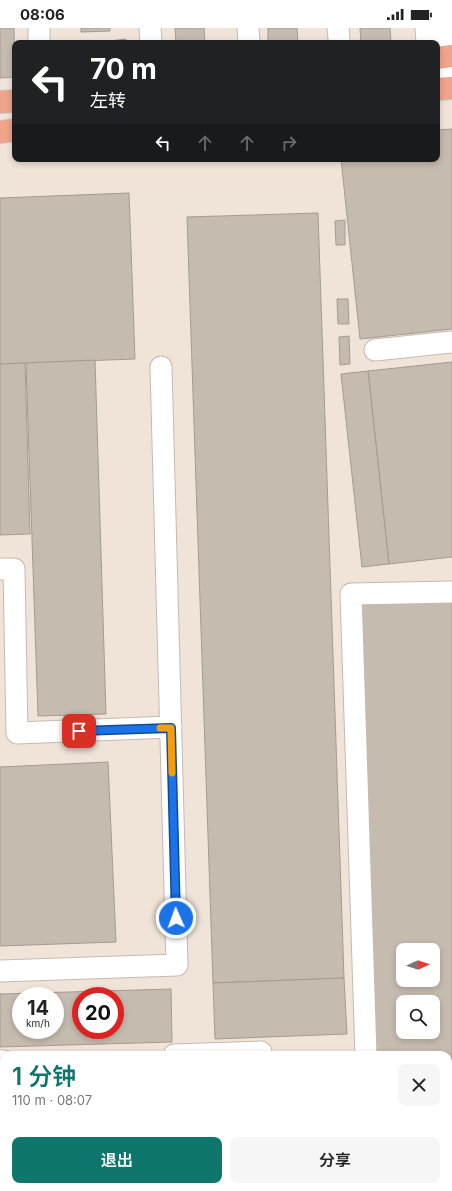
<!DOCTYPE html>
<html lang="zh">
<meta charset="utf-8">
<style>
:root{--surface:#fff;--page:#f6f6f6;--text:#222;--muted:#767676;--accent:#0f766e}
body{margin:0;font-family:Inter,"Noto Sans SC",sans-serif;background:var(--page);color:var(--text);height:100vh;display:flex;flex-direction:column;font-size:15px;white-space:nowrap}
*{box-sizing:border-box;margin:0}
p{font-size:13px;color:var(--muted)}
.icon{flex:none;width:22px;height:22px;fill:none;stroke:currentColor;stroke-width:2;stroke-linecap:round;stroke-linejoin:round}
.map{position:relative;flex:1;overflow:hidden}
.sheet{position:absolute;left:0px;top:1023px;width:452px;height:140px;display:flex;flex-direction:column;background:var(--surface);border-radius:12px 12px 0 0;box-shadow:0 2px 6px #0003}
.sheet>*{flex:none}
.guide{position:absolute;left:12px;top:12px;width:428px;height:122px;border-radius:8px;box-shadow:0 2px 6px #0003;background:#202124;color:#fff;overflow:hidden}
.needle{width:26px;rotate:87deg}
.buttons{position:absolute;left:396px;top:915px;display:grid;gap:8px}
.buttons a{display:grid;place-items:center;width:44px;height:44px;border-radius:8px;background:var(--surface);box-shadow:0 2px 6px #0003;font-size:20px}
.speed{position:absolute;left:12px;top:959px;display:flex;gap:8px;font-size:20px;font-weight:700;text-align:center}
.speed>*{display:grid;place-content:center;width:52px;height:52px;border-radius:50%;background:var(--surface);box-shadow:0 2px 6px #0003;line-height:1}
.speed small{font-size:10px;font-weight:400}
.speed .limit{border:6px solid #d22;background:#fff;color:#111}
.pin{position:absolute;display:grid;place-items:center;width:34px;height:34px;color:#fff;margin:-17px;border-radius:8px;box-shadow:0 2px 6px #0006}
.me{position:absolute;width:44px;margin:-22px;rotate:358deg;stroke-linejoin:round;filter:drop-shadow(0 0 3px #0008)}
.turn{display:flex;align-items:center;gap:14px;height:84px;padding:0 12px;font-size:18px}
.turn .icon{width:52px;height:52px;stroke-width:2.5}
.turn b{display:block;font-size:28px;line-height:34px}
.lanes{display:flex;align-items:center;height:38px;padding:0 12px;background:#0003;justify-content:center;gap:20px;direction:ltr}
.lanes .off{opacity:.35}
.round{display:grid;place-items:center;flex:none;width:42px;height:42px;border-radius:8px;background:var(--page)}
.summary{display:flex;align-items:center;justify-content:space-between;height:68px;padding:0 12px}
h1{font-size:24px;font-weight:600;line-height:30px;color:var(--accent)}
.action{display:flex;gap:8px;margin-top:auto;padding:8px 12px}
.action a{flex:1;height:46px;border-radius:8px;background:var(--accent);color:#fff;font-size:16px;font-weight:600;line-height:46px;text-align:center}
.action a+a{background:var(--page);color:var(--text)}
.status{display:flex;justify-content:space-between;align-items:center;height:28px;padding:0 20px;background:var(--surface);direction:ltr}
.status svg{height:11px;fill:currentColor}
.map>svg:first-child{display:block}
.building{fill:#c5bbaf;stroke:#a49b90;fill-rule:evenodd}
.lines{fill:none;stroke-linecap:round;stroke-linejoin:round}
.minor-casing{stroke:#c6bab0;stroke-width:23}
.major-casing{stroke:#c7c6c5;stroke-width:24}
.minor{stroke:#fff;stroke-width:21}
.major{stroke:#f0a48a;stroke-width:22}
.route-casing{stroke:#114b97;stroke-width:10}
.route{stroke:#1a73e8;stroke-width:7}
.slow{stroke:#f59e0b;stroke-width:7}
</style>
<div class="status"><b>08:06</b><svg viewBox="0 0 49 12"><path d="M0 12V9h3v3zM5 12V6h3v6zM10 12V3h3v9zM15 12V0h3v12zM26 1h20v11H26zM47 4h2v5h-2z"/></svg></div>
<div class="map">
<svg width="452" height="1163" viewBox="0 0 452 1163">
<rect width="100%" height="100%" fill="#f0e4d9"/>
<!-- building -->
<g class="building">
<path d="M 0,0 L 14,0 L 15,49 L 0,50 Z"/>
<path d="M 81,0 L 110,0 L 110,3 L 81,4 Z"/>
<path d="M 175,0 L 204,0 L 205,15 L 176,15 Z"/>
<path d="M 268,0 L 297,0 L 298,15 L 268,15 Z"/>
<path d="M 360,0 L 390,0 L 391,13 L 361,15 Z"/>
<path d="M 126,11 L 126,15 L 93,15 Z"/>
<path d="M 452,101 L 452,301 L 360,311 L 341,131 L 437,131 L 437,102 Z"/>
<path d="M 129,165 L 135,331 L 0,336 L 0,170 Z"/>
<path d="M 318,185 L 344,950 L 213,955 L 187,189 Z"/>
<path d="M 345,192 L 345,217 L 336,217 L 335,193 Z"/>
<path d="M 337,271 L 348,271 L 349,296 L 338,296 Z"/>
<path d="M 349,308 L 350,336 L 340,337 L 339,309 Z"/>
<path d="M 95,332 L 106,686 L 38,688 L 26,335 Z"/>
<path d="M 452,334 L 452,529 L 389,536 L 368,343 Z"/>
<path d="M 25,335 L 30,506 L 0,507 L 0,336 Z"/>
<path d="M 368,343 L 389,536 L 362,539 L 341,346 Z"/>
<path d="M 452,572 L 452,1095 L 448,1095 L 448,1027 L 374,1027 L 359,575 ZM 403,922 L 433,922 L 433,952 L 403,952 ZM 403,974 L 433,974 L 433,1004 L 403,1004 Z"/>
<path d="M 108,734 L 116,914 L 0,918 L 0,739 Z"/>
<path d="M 344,950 L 347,1006 L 215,1011 L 213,955 Z"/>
<path d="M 171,961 L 172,1014 L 0,1019 L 0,966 ZM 21,968 L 55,968 L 55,1002 L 21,1002 ZM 81,968 L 115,968 L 115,1002 L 81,1002 Z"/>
<path d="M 0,1045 L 4,1045 L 4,1159 L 104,1159 L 104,1163 L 0,1163 Z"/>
<path d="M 448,1136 L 452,1136 L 452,1163 L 385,1163 L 384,1159 L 448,1159 Z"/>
<rect x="127" y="1159" width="126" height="4"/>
<path d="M 343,1159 L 343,1163 L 279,1163 L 279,1160 Z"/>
</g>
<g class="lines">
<defs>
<g id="minor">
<path d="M 39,0 L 39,15"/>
<path d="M 150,0 L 151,15"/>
<path d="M 248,0 L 249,15"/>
<path d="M 338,0 L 339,11"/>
<path d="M 426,0 L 427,15"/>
<path d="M 444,0 L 447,60"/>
<path d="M 375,322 L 452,314"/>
<path d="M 0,541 L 14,541 L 17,705 L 171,699"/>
<path d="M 0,943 L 177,937 L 161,339"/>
<path d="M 174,1027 L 261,1024 L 261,1027"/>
<path d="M 366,1027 L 351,566 L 452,564"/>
<path d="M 0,1033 L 4,1033"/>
<path d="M 448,1112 L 452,1112"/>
<path d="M 113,1159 L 114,1163"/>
<path d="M 265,1159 L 265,1163"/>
<path d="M 370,1159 L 370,1163"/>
</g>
<g id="major">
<path d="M 437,30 L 452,28"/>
<path d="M 437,61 L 452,60"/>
<path d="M 0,74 L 15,73"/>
<path d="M 0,104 L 15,102"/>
</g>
</defs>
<!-- minor casing -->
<use href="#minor" class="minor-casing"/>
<!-- major casing -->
<use href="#major" class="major-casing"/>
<!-- minor -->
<use href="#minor" class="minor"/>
<!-- major -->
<use href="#major" class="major"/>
</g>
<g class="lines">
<defs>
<path id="route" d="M 79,703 L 171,700 L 176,890"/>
</defs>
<!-- route casing -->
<use href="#route" class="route-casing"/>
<!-- route -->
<use href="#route" class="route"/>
<!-- slow -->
<path class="slow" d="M 160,700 L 171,700 L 172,745"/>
</g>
</svg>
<div class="buttons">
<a><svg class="needle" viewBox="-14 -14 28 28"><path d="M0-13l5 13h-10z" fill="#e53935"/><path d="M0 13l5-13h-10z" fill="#767676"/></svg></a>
<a><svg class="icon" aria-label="search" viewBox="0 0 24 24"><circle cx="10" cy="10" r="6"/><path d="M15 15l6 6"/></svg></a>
</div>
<div class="speed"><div>14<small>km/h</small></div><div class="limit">20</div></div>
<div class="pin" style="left:79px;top:703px;background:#d93025"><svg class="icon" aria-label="arrive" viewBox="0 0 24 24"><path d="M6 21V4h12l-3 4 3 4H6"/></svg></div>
<svg class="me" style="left:176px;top:890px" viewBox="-20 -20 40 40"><circle r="17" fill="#1a73e8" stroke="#fff" stroke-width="3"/><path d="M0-11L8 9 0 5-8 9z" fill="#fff"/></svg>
<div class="guide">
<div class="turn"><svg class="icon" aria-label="left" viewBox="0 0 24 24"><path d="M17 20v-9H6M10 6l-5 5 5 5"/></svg><div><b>70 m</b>左转</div></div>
<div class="lanes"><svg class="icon" aria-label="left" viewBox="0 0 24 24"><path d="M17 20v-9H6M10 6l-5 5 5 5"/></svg><svg class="icon off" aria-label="ahead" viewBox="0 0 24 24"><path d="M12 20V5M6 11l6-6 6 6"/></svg><svg class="icon off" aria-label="ahead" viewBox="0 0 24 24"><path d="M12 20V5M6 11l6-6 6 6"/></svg><svg class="icon off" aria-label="right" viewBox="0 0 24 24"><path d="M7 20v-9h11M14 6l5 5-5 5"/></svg></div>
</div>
<section class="sheet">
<div class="summary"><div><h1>1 分钟</h1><p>110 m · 08:07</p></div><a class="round"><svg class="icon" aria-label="close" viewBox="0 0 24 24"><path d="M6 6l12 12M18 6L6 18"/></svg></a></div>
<div class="action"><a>退出</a><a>分享</a></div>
</section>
</div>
